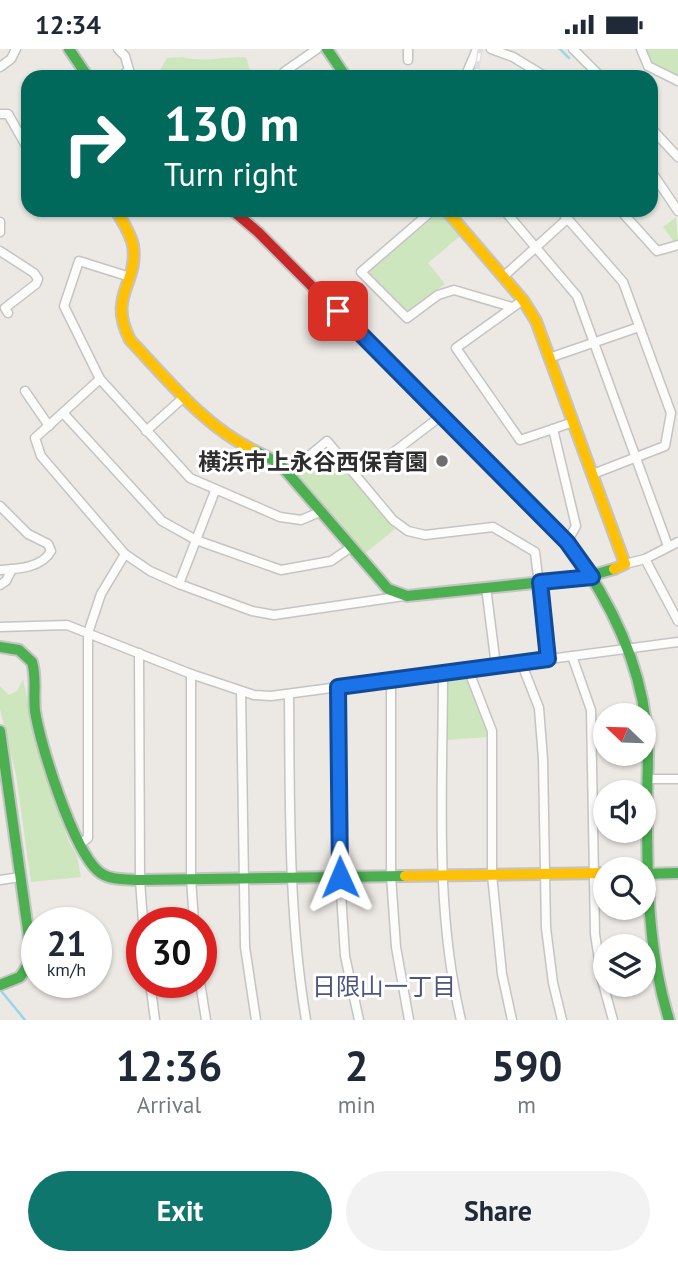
<!DOCTYPE html>
<meta charset="utf-8">
<style>
:root{--surface:#fff;--page:#f2f2f3;--text:#1f2937;--muted:#747a83;--accent:#0f766e}
body{margin:0;font-family:"PT Sans","Noto Sans JP",sans-serif;background:var(--page);color:var(--text);height:100vh;display:flex;flex-direction:column;font-size:26px;white-space:nowrap}
*{box-sizing:border-box;margin:0}
p{font-size:23px;color:var(--muted)}
.icon{flex:none;width:38px;height:38px;fill:none;stroke:currentColor;stroke-width:2;stroke-linecap:round;stroke-linejoin:round}
.map{position:relative;height:971px;overflow:hidden}
.panel{display:flex;flex-direction:column;background:var(--surface);flex:1}
.panel>*{flex:none}
.guide{position:absolute;left:21px;top:21px;width:637px;height:147px;border-radius:21px;box-shadow:0 2px 5px #0004;background:#00695c;color:#fff;overflow:hidden}
.needle{width:46px;rotate:293deg}
.controls{position:absolute;left:593px;top:654px;display:grid;gap:14px}
.controls a{display:grid;place-items:center;width:63px;height:63px;border-radius:50%;background:var(--surface);box-shadow:0 2px 5px #0004;font-size:35px}
.speed{position:absolute;left:21px;top:858px;display:flex;gap:14px;font-size:35px;font-weight:700;text-align:center}
.speed>*{display:grid;place-content:center;width:91px;height:91px;border-radius:50%;background:var(--surface);box-shadow:0 2px 5px #0004;line-height:1}
.speed small{font-size:18px;font-weight:400}
.speed .limit{border:10px solid #d22;background:#fff;color:#111}
.pin{position:absolute;display:grid;place-items:center;width:60px;height:60px;color:#fff;margin:-30px;border-radius:14px;box-shadow:0 4px 10px #0006}
.me{position:absolute;width:77px;margin:-38px;rotate:359deg;stroke-linejoin:round;filter:drop-shadow(0 0 5px #0008)}
.turn{display:flex;align-items:center;gap:24px;height:147px;padding:0 28px;font-size:32px}
.turn .icon{width:91px;height:91px;stroke-width:2.5}
.turn b{display:block;font-size:49px;line-height:60px}
.eta{display:flex;justify-content:space-evenly;align-items:center;height:119px;text-align:center}
.eta b{font-size:42px;font-weight:700;line-height:49px}
.cta{display:flex;gap:14px;margin-top:auto;padding:14px 28px}
.cta a{flex:1;height:80px;border-radius:42px;background:var(--accent);color:#fff;font-size:28px;font-weight:700;line-height:80px;text-align:center}
.cta a+a{background:var(--page);color:var(--text)}
.status{display:flex;justify-content:space-between;align-items:center;height:49px;padding:0 35px;background:var(--surface);direction:ltr}
.status svg{height:19px;fill:currentColor}
.map>svg:first-child{display:block}
.green{fill:#cee6be}
.lines{fill:none;stroke-linecap:round;stroke-linejoin:round}
.stream{stroke:#99d6ec;stroke-width:2.5}
.street-casing{stroke:#c5c4c5;stroke-width:11}
.fast-casing{stroke:#c5c4c5;stroke-width:14}
.slow-casing{stroke:#c5c4c5;stroke-width:14}
.jam-casing{stroke:#c5c4c5;stroke-width:14}
.street{stroke:#fcfcfb;stroke-width:8}
.fast{stroke:#4caf50;stroke-width:10}
.slow{stroke:#ffc107;stroke-width:10}
.jam{stroke:#c62828;stroke-width:10}
.rail-casing{stroke:#dfdfe1;stroke-width:5}
.rail{stroke:#fff;stroke-width:2.5;stroke-dasharray:8;stroke-linecap:butt}
.route-casing{stroke:#114b97;stroke-width:18}
.route{stroke:#1a73e8;stroke-width:12}
.poi-dot{fill:#706f6e;stroke:#fff;stroke-width:2.5}
.labels{text-anchor:middle;dominant-baseline:central;stroke-width:6;stroke-linejoin:round;paint-order:stroke}
.poi-label{font-size:23px;font-weight:bold;fill:#2e2e2e;stroke:#fff;text-anchor:end}
.neighbourhood-label{font-size:24px;fill:#4d5680;stroke:#fff}
</style>
<div class="status"><b>12:34</b><svg viewBox="0 0 49 12"><path d="M0 12V9h3v3zM5 12V6h3v6zM10 12V3h3v9zM15 12V0h3v12zM26 1h20v11H26zM47 4h2v5h-2z"/></svg></div>
<div class="map">
<svg width="678" height="971" viewBox="0 0 678 971">
<rect width="100%" height="100%" fill="#ece8e4"/>
<!-- green -->
<g class="green">
<path d="M 646,0 L 678,0 L 678,29 L 652,16 Z"/>
<path d="M 183,8 C 204,14 224,7 246,8 L 252,28 L 161,28 L 159,23 L 167,9 Z"/>
<path d="M 440,163 L 460,187 L 428,214 L 445,235 L 407,263 L 368,223 Z"/>
<path d="M 676,168 L 678,192 L 674,193 L 663,178 Z"/>
<path d="M 326,398 L 395,480 L 363,506 L 293,425 Z"/>
<path d="M 467,626 L 488,680 L 488,688 L 447,691 L 447,627 Z"/>
<path d="M 23,630 L 40,710 L 69,793 L 77,807 L 81,828 L 31,833 L 16,726 L 0,660 L 0,637 L 9,646 L 17,642 Z"/>
</g>
<g class="lines">
<!-- stream -->
<g class="stream">
<path d="M 560,0 L 569,9"/>
<path d="M 2,943 L 25,971"/>
</g>
<defs>
<g id="street">
<path d="M 118,0 L 125,7 L 129,21 L 121,28"/>
<path d="M 408,0 L 408,11"/>
<path d="M 491,0 L 513,8 L 546,28"/>
<path d="M 573,0 L 601,28"/>
<path d="M 641,0 L 648,17 L 678,32"/>
<path d="M 0,18 L 11,10 L 16,0"/>
<path d="M 287,28 L 284,23 L 317,0"/>
<path d="M 465,28 L 477,0"/>
<path d="M 0,65 L 8,65 L 28,100"/>
<path d="M 651,79 L 678,108"/>
<path d="M 651,122 L 678,162"/>
<path d="M 433,161 L 361,223 L 407,269 L 438,246 L 454,241 L 512,258"/>
<path d="M 504,161 L 577,247 L 668,497"/>
<path d="M 560,161 L 623,233 L 671,364 L 665,397 L 593,425"/>
<path d="M 620,161 L 657,202 L 678,196"/>
<path d="M 0,173 L 0,183"/>
<path d="M 0,202 L 34,224 L 38,230 L 36,235 L 5,259 L 8,264"/>
<path d="M 127,227 L 79,212 L 64,257 L 100,330 L 190,429 L 280,468 L 301,471 L 320,463"/>
<path d="M 503,228 L 567,170"/>
<path d="M 523,251 L 456,299 L 520,391 L 553,380 L 576,477 L 567,493"/>
<path d="M 549,309 L 639,278"/>
<path d="M 100,330 L 35,389 L 41,407 L 125,505 L 150,522 L 179,535 L 252,562 L 274,566 L 404,547"/>
<path d="M 25,342 L 49,377"/>
<path d="M 64,365 L 162,472 L 196,491 L 281,521 L 331,512 L 350,499"/>
<path d="M 553,380 L 573,373"/>
<path d="M 146,382 L 183,349"/>
<path d="M 351,421 L 382,412 L 441,367"/>
<path d="M 287,425 L 327,392 L 393,471 L 408,482 L 425,486 L 493,478 L 535,503 L 548,610"/>
<path d="M 0,457 L 28,485 L 48,495 L 51,502 C 42,519 17,520 0,521"/>
<path d="M 645,510 L 678,572"/>
<path d="M 625,515 L 645,510 L 678,493"/>
<path d="M 179,535 L 215,442"/>
<path d="M 0,536 L 6,532 L 12,520"/>
<path d="M 486,538 L 496,617"/>
<path d="M 0,578 L 67,576 L 191,625 L 254,646 L 271,647 L 678,593"/>
<path d="M 139,604 L 140,831 L 143,873"/>
<path d="M 572,607 L 591,661 L 595,885 L 602,931 L 613,971"/>
<path d="M 521,613 L 539,659 L 543,710 L 546,879 L 553,934 L 562,971"/>
<path d="M 468,620 L 492,682 L 492,826 L 502,925 L 512,971"/>
<path d="M 443,624 C 443,739 434,858 461,971"/>
<path d="M 191,625 L 191,829 L 194,873"/>
<path d="M 391,631 L 391,827 L 396,898 L 409,971"/>
<path d="M 338,638 L 340,828 L 345,907 L 359,971"/>
<path d="M 241,642 L 245,898 L 256,971"/>
<path d="M 289,645 C 290,754 288,863 306,971"/>
<path d="M 647,730 L 678,730"/>
<path d="M 80,795 L 88,789 L 88,584 L 101,545 L 125,505"/>
<path d="M 0,831 L 20,828"/>
<path d="M 150,933 L 155,971"/>
<path d="M 200,933 L 206,971"/>
</g>
<g id="fast">
<path d="M 69,0 L 88,28"/>
<path d="M 327,0 L 346,28"/>
<path d="M 255,402 L 279,414 L 388,540 L 407,547 L 582,529 L 614,520"/>
<path d="M 571,498 C 609,550 638,609 646,673 C 650,700 647,727 647,754 C 647,828 647,899 669,971"/>
<path d="M 0,598 L 19,601 L 32,613 C 37,629 33,645 35,662 C 40,696 73,800 98,822 C 109,832 127,830 140,831 L 405,827"/>
<path d="M 0,682 L 32,910 L 20,928 L 0,936"/>
<path d="M 644,825 L 678,824"/>
</g>
<g id="slow">
<path d="M 116,161 C 122,172 130,183 133,196 C 139,235 107,246 130,291 C 169,332 204,377 255,402"/>
<path d="M 446,161 L 523,251 L 536,272 L 625,515 L 614,520"/>
<path d="M 405,827 L 606,824"/>
</g>
<path id="jam" d="M 232,161 L 258,183 L 571,498"/>
</defs>
<!-- street casing -->
<use href="#street" class="street-casing"/>
<!-- fast casing -->
<use href="#fast" class="fast-casing"/>
<!-- slow casing -->
<use href="#slow" class="slow-casing"/>
<!-- jam casing -->
<use href="#jam" class="jam-casing"/>
<!-- street -->
<use href="#street" class="street"/>
<!-- fast -->
<use href="#fast" class="fast"/>
<!-- slow -->
<use href="#slow" class="slow"/>
<!-- jam -->
<use href="#jam" class="jam"/>
<defs>
<path id="rail" d="M 476,28 L 480,0"/>
</defs>
<!-- rail casing -->
<use href="#rail" class="rail-casing"/>
<!-- rail -->
<use href="#rail" class="rail"/>
</g>
<g class="lines">
<defs>
<path id="route" d="M 338,262 L 567,493 L 592,528 L 540,533 L 548,610 L 338,638 L 340,828"/>
</defs>
<!-- route casing -->
<use href="#route" class="route-casing"/>
<!-- route -->
<use href="#route" class="route"/>
</g>
<!-- markers -->
<circle class="poi-dot" cx="442" cy="412" r="7"/>
<g class="labels">
<!-- poi labels -->
<g class="poi-label">
<text x="428" y="412">横浜市上永谷西保育園</text>
</g>
<!-- neighbourhood labels -->
<g class="neighbourhood-label">
<text x="384" y="937">日限山一丁目</text>
</g>
</g>
</svg>
<div class="controls">
<a><svg class="needle" viewBox="-14 -14 28 28"><path d="M0-13l5 13h-10z" fill="#e53935"/><path d="M0 13l5-13h-10z" fill="#747a83"/></svg></a>
<a><svg class="icon" aria-label="sound" viewBox="0 0 24 24"><path d="M4 9h4l5-4v14l-5-4H4zM17 9q2 3 0 6"/></svg></a>
<a><svg class="icon" aria-label="search" viewBox="0 0 24 24"><circle cx="10" cy="10" r="6"/><path d="M15 15l6 6"/></svg></a>
<a><svg class="icon" aria-label="layers" viewBox="0 0 24 24"><path d="M12 4l9 5-9 5-9-5zM3 14l9 5 9-5"/></svg></a>
</div>
<div class="speed"><div>21<small>km/h</small></div><div class="limit">30</div></div>
<div class="pin" style="left:338px;top:262px;background:#d93025"><svg class="icon" aria-label="arrive" viewBox="0 0 24 24"><path d="M6 21V4h12l-3 4 3 4H6"/></svg></div>
<svg class="me" style="left:340px;top:828px" viewBox="-20 -20 40 40"><path d="M0-17L14 15 0 8-14 15z" fill="#1a73e8" stroke="#fff" stroke-width="4"/></svg>
<div class="guide">
<div class="turn"><svg class="icon" aria-label="right" viewBox="0 0 24 24"><path d="M7 20v-9h11M14 6l5 5-5 5"/></svg><div><b>130 m</b>Turn right</div></div>
</div>
</div>
<section class="panel">
<div class="eta">
<div><b>12:36</b><p>Arrival</p></div>
<div><b>2</b><p>min</p></div>
<div><b>590</b><p>m</p></div>
</div>
<div class="cta"><a>Exit</a><a>Share</a></div>
</section>
